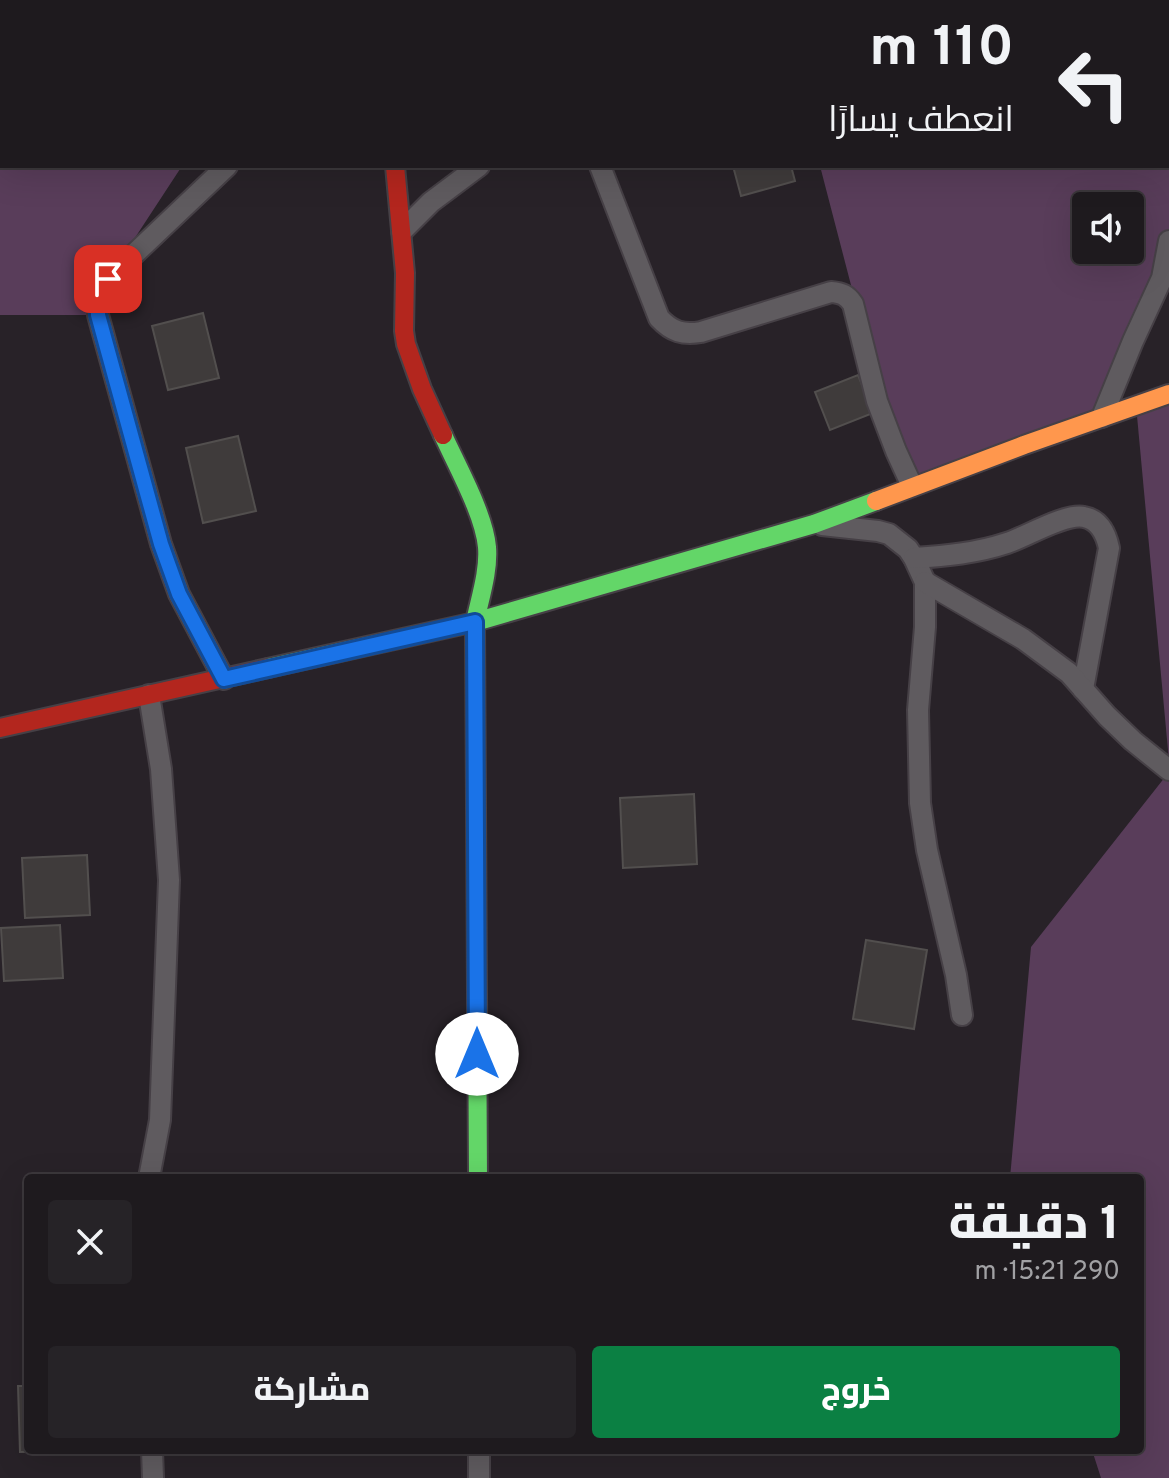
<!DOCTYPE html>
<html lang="ar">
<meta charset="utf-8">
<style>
:root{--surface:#1e1a1e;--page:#262327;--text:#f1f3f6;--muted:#a1a1a4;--line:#3c383c;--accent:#0b8043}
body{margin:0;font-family:Overpass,Cairo,sans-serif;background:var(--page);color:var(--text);direction:rtl;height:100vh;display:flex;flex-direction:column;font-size:30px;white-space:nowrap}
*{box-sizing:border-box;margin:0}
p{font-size:26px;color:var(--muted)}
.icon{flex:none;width:44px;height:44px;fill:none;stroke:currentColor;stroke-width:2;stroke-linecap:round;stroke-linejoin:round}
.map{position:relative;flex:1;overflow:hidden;direction:ltr}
.drawer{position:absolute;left:24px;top:1174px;width:1120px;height:280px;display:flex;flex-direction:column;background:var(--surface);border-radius:8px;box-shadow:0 8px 32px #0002,0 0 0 2px var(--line);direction:rtl}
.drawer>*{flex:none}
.hud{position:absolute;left:0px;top:0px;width:1170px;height:168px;box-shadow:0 8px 32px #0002,0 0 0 2px var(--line);direction:rtl;background:#1e1a1e;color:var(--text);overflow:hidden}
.fabs{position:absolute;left:1072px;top:192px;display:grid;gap:16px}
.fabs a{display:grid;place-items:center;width:72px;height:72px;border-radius:8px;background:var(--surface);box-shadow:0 8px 32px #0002,0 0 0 2px var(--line);font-size:40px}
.pin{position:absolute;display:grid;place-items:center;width:68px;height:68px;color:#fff;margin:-34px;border-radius:16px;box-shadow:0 4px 12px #0006}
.me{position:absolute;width:88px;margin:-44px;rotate:0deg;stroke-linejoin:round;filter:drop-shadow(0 0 6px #0008)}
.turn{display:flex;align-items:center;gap:28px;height:168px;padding:0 24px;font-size:36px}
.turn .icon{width:104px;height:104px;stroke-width:2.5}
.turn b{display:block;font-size:56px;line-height:68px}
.round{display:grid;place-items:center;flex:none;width:84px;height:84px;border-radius:8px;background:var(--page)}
.headline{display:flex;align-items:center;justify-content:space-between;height:136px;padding:0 24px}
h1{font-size:48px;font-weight:800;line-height:60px}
.button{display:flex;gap:16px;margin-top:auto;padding:16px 24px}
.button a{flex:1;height:92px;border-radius:8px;background:var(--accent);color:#fff;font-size:32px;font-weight:800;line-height:92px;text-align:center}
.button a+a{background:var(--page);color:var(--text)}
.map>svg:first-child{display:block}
.forest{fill:#593d5a;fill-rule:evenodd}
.building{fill:#3f3b3b;stroke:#524f4e;stroke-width:2}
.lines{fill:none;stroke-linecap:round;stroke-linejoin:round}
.street-casing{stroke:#464046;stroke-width:24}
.fast-casing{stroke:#464046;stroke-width:22}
.slow-casing{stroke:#464046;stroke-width:22}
.jam-casing{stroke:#464046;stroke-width:22}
.street{stroke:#5f5b5f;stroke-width:20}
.fast{stroke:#63d668;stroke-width:18}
.slow{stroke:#ff974d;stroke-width:18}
.jam{stroke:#b3261e;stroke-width:18}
.route-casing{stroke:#114b97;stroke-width:20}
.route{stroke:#1a73e8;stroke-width:14}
</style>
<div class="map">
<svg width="1169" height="1478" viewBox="0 0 1169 1478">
<rect width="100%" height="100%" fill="#282228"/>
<!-- forest -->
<g class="forest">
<path d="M 0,0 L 292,0 L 291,2 L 2,2 L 2,166 L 182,166 L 108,279 L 98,315 L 0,315 Z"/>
<path d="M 792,0 L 1169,0 L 1169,241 L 1102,417 L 905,481 L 858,312 L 820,166 L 1168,166 L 1168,2 L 792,2 ZM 1086,206 L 1130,206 L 1130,250 L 1086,250 Z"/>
<path d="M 1169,394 L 1169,761 L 1136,405 Z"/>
<path d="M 1169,772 L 1169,1478 L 1101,1478 L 1092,1450 L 1140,1450 L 1140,1178 L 1010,1178 L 1031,947 Z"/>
</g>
<!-- building -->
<g class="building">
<path d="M 733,166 L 791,166 L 795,181 L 741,196 Z"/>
<path d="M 203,313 L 219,378 L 168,390 L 152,326 Z"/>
<path d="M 858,375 L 873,413 L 830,430 L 815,392 Z"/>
<path d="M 238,436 L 256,511 L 203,523 L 186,448 Z"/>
<path d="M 694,794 L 697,864 L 623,868 L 620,798 Z"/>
<path d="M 87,855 L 90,915 L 25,918 L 22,858 Z"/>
<path d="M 60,925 L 63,978 L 4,981 L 1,928 Z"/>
<path d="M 866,940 L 927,950 L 914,1029 L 853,1019 Z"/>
<path d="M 18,1386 L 28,1386 L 28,1450 L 87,1451 L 20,1452 Z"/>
</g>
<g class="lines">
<defs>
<g id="street">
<path d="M 552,0 L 552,2"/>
<path d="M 784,0 L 785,2"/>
<path d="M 401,2 L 403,0"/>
<path d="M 600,166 L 659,318 C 672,332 683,335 701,332 L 831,292 C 842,293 847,295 853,304 L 877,401 L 896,451 L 912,486"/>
<path d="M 402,231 L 431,202 L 479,166"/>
<path d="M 1102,417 L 1133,341 L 1162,278 L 1169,241"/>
<path d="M 822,525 L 878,531 L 889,534 L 908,549 L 914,558 L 925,582 L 925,627 L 918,710 L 920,803 L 927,850 L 956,975 L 962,1015"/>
<path d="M 914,558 C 946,556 977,553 1007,543 C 1026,537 1065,513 1084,517 C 1100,520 1106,534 1109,548 L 1083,689"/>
<path d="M 925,582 L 1023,639 L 1069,673 L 1107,716 L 1133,741 L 1169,770"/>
<path d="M 224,679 L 179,594 L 161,544 L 98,315 C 98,301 99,290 108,279 L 227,166"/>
<path d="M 149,695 L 161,769 L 169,880 L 160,1120 L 149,1178"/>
<path d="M 152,1450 L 153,1478"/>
<path d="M 479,1450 L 479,1478"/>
</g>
<g id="fast">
<path d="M 443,435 C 457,466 484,514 487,547 C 489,571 480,598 475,622 L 478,1178"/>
<path d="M 268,668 L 475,622 L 814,524 L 876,501"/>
</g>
<path id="slow" d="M 876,501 L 1024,445 L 1169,394"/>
<g id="jam">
<path d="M 395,166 L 405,273 L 404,331 L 406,344 L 422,389 L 443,435"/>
<path d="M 0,728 L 268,668"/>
</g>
</defs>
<!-- street casing -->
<use href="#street" class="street-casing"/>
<!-- fast casing -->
<use href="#fast" class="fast-casing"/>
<!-- slow casing -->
<use href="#slow" class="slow-casing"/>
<!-- jam casing -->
<use href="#jam" class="jam-casing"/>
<!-- street -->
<use href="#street" class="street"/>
<!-- fast -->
<use href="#fast" class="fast"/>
<!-- slow -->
<use href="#slow" class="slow"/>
<!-- jam -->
<use href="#jam" class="jam"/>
</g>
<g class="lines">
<defs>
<path id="route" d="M 108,279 C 99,290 98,301 98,315 L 161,544 L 179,594 L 224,679 L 475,622 L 477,1054"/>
</defs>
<!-- route casing -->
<use href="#route" class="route-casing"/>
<!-- route -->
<use href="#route" class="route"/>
</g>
</svg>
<div class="fabs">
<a><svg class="icon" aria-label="sound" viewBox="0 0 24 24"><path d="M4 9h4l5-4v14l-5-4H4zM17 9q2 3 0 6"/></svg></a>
</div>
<div class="pin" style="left:108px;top:279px;background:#d93025"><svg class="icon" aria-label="arrive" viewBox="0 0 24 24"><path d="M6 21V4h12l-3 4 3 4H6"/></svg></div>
<svg class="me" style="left:477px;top:1054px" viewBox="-20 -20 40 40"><circle r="19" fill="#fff"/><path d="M0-13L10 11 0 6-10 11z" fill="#1a73e8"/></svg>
<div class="hud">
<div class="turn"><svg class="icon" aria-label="left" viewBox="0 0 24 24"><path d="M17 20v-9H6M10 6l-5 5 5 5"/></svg><div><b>110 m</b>انعطف يسارًا</div></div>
</div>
<section class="drawer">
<div class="headline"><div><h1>1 دقيقة</h1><p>290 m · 15:21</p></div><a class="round"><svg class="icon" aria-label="close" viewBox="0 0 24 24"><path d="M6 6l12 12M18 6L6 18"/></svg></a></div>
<div class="button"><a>خروج</a><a>مشاركة</a></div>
</section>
</div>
